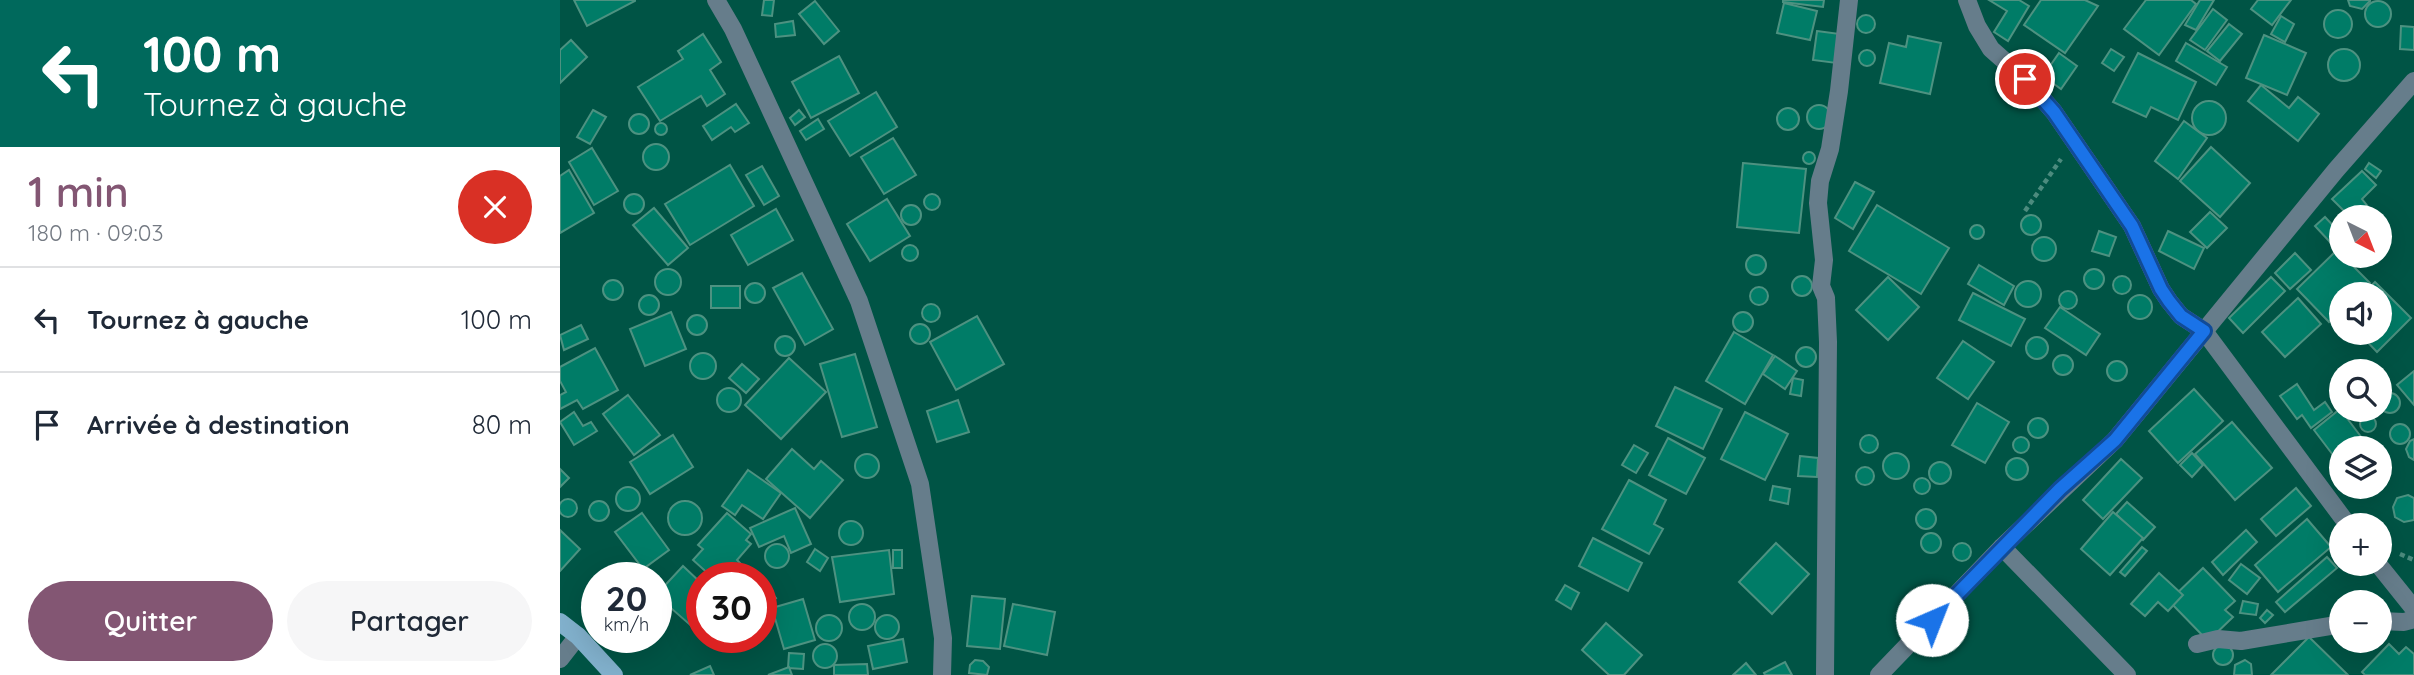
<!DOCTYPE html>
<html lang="fr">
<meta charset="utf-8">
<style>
:root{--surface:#fff;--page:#f6f6f7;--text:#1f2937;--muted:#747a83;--line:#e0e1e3;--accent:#835673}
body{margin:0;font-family:Quicksand,sans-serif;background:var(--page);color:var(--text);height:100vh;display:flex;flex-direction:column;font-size:26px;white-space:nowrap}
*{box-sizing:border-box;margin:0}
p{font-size:23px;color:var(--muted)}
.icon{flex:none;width:38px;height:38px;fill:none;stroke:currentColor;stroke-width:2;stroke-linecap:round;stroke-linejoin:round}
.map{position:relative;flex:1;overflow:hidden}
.panel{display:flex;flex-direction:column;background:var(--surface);width:560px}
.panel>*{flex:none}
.hud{background:#00695c;color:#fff;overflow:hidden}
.needle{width:46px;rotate:138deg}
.tools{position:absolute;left:1769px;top:205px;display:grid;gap:14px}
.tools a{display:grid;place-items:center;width:63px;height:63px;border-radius:50%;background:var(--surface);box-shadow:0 7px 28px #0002;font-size:35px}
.speed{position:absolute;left:21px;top:562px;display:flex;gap:14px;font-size:35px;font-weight:700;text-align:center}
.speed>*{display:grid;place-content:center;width:91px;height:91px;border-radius:50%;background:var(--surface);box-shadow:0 7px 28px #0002;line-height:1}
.speed small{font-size:18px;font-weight:400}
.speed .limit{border:10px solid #d22;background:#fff;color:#111}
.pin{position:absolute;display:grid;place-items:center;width:60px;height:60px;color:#fff;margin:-30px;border:4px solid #fff;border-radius:50%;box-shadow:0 2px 7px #0007}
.me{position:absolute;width:77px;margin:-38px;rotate:44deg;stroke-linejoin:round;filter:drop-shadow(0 0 5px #0008)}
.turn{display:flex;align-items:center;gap:24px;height:147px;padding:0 28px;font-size:32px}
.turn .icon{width:91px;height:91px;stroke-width:2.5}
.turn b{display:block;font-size:49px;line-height:60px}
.round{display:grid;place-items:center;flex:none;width:74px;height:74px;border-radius:37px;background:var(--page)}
.headline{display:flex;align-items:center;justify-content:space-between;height:119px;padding:0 28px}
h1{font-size:42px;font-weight:600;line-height:52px;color:var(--accent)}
.primary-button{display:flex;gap:14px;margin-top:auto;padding:14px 28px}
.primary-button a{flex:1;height:80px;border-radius:42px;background:var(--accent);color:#fff;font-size:28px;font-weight:600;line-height:80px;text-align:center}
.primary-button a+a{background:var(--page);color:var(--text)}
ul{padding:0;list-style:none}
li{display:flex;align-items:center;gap:21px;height:105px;padding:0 28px;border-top:2px solid var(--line)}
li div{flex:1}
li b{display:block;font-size:26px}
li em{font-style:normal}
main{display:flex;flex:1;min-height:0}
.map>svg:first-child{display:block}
.building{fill:#007c67;stroke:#4d9281;stroke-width:2}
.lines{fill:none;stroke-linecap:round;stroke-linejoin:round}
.path{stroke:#4c8b7e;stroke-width:4.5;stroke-dasharray:5 3.5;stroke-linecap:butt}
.minor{stroke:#667d8b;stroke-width:18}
.major{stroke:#82b1cd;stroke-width:18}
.route-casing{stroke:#114b97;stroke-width:18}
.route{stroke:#1a73e8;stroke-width:12}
</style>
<main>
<section class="panel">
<div class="hud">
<div class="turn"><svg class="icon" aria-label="left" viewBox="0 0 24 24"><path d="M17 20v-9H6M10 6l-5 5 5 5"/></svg><div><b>100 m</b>Tournez à gauche</div></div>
</div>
<div class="headline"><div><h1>1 min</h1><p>180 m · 09:03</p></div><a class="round" style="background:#d93025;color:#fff"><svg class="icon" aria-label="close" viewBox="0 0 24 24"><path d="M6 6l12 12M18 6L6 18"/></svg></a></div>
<ul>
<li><svg class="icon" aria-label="left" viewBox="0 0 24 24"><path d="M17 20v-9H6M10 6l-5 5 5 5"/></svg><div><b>Tournez à gauche</b></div><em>100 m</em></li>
<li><svg class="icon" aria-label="arrive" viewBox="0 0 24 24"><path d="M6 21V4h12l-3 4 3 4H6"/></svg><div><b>Arrivée à destination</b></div><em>80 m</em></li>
</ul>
<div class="primary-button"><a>Quitter</a><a>Partager</a></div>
</section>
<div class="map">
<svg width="1854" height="675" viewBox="0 0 1854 675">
<rect width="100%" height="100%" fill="#005445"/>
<!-- building -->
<g class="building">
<path d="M 14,0 L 75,0 L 75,1 L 27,26 Z"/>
<path d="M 204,0 L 214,0 L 212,16 L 202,15 Z"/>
<path d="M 1223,0 L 1264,0 L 1263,7 L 1223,2 Z"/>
<path d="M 1429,0 L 1459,0 L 1469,6 L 1448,41 L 1434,32 L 1447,11 Z"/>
<path d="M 1481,0 L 1525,0 L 1538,6 L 1505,53 L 1464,25 Z"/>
<path d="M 1586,0 L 1631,0 L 1636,4 L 1599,55 L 1564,29 Z"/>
<path d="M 1640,0 L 1654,0 L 1636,30 L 1625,25 Z"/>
<path d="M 1698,0 L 1731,0 L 1712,25 L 1691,9 Z"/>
<path d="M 1788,0 L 1810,0 L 1810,1 L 1802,9 L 1790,6 Z"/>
<path d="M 255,1 L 279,31 L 264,44 L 239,14 Z"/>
<circle cx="1818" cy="14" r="13"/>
<path d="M 1224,3 L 1257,11 L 1250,40 L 1217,33 Z"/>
<path d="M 1653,9 L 1667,20 L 1645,50 L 1630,40 Z"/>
<circle cx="1778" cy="24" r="14"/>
<circle cx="1306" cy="24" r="9"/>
<path d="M 1721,16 L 1734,24 L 1725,42 L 1711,34 Z"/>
<path d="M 233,21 L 235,35 L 216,37 L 215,24 Z"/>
<path d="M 1669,24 L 1682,34 L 1660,61 L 1647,51 Z"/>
<path d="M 1841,26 L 1854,27 L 1854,50 L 1840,49 Z"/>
<path d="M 1257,31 L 1280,34 L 1276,63 L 1253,60 Z"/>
<path d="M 143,34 L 161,62 L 150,70 L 165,94 L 147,106 L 141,96 L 100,121 L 78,87 L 123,59 L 118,51 Z"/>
<path d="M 1704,35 L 1746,53 L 1727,95 L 1686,78 Z"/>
<path d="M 1348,36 L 1381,43 L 1370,94 L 1320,83 L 1329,43 L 1346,47 Z"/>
<path d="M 11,40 L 27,57 L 0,83 L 0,50 Z"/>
<path d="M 1626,43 L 1667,67 L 1656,85 L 1616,61 Z"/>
<circle cx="1784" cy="65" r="16"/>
<path d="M 1551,49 L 1564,57 L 1554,71 L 1542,63 Z"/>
<circle cx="1307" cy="58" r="8"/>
<path d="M 1499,53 L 1517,66 L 1501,89 L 1483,76 Z"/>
<path d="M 1578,53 L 1636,82 L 1618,120 L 1591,107 L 1586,117 L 1553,102 Z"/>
<path d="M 279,56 L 299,93 L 251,118 L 232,82 Z"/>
<path d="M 1701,85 L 1729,108 L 1738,97 L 1759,114 L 1738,141 L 1688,101 Z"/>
<path d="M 316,92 L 337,127 L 290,156 L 268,121 Z"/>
<circle cx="1649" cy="118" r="17"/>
<path d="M 176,104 L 189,123 L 175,132 L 171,127 L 152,140 L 143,126 Z"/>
<circle cx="1259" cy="117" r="12"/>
<circle cx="1228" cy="119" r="11"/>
<path d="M 33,110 L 46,117 L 30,144 L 17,137 Z"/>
<path d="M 239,110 L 245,117 L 235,125 L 230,118 Z"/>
<circle cx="79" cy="124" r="10"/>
<path d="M 258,119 L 264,129 L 246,140 L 240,131 Z"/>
<path d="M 1624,121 L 1647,138 L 1618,179 L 1595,161 Z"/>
<circle cx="101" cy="129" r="6"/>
<path d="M 333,138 L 356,175 L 324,194 L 301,157 Z"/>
<circle cx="96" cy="157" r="13"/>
<path d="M 1651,147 L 1690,183 L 1660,217 L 1620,181 Z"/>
<path d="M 32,148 L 58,191 L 34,205 L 9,162 Z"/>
<circle cx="1249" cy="158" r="6"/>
<path d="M 1183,163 L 1246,169 L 1239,233 L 1177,227 Z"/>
<path d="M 1809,163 L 1821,171 L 1816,178 L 1805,169 Z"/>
<path d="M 170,165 L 194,206 L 130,245 L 105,204 Z"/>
<path d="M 202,166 L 219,196 L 204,205 L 186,175 Z"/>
<path d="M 9,170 L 34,213 L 0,233 L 0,176 Z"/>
<path d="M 1802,171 L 1816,185 L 1802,199 L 1809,208 L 1800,217 L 1790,217 L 1772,199 Z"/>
<path d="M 1295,182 L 1314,192 L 1293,229 L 1275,218 Z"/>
<circle cx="372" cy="202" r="8"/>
<circle cx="74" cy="204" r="10"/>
<path d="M 327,199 L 350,236 L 310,261 L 287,224 Z"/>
<path d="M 1317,205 L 1389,248 L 1361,294 L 1289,251 Z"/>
<circle cx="351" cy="215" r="10"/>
<path d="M 94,208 L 128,248 L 108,265 L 73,225 Z"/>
<path d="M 216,209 L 233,240 L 188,265 L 171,235 Z"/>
<path d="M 1650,212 L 1667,228 L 1647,248 L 1630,232 Z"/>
<circle cx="1471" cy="225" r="10"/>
<path d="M 1765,217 L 1780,233 L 1770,242 L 1755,226 Z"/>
<circle cx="1417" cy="232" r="7"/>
<path d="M 1539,231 L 1556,237 L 1549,256 L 1532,251 Z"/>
<path d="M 1608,231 L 1644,248 L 1634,269 L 1599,251 Z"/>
<circle cx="1484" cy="249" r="12"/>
<circle cx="350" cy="253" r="8"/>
<path d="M 1777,250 L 1810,283 L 1799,294 L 1782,294 L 1782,310 L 1769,322 L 1737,289 Z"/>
<path d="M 1735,253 L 1751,270 L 1730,289 L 1715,273 Z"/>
<circle cx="1196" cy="265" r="10"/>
<path d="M 1419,265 L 1454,286 L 1444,305 L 1408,284 Z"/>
<circle cx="108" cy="282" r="13"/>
<circle cx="1534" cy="279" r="10"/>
<path d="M 242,273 L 273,329 L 245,345 L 213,288 Z"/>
<circle cx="1242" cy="286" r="10"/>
<circle cx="1562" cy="285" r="9"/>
<path d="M 1328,277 L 1359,307 L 1328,340 L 1296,310 Z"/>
<path d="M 1711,277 L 1725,291 L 1683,333 L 1669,318 Z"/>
<circle cx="53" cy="290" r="10"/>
<circle cx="1468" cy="294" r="13"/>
<path d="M 1815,282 L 1851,318 L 1817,352 L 1798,332 L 1820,332 L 1820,294 L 1803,294 Z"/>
<circle cx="195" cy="293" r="10"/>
<rect x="151" y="286" width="29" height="22"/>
<circle cx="1199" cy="296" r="9"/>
<circle cx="1508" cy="300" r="9"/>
<path d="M 1413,293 L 1465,319 L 1451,346 L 1399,320 Z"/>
<circle cx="1580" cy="307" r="12"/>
<circle cx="89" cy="305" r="10"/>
<path d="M 1738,298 L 1761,324 L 1725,357 L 1702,332 Z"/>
<circle cx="371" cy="313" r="9"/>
<path d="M 1500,307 L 1540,334 L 1526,355 L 1485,328 Z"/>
<circle cx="1183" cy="322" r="10"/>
<path d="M 111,312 L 126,349 L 85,366 L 70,329 Z"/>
<circle cx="137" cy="325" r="10"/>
<path d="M 417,316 L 444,364 L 396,390 L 370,342 Z"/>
<circle cx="360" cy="334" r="10"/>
<path d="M 21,325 L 28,339 L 4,350 L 0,335 Z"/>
<path d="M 1174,332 L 1213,355 L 1185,404 L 1146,381 Z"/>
<circle cx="225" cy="346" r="10"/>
<circle cx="1477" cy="348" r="11"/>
<path d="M 1403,341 L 1434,362 L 1408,399 L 1377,378 Z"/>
<circle cx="1246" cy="357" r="10"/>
<path d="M 35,348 L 58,390 L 23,409 L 17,400 L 0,409 L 0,395 L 6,392 L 0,381 L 0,367 Z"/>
<circle cx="143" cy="366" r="13"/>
<path d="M 295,354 L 317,427 L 282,437 L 260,364 Z"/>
<circle cx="1503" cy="365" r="10"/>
<path d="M 1215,356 L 1237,371 L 1225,389 L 1203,374 Z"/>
<path d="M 229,358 L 266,392 L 221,439 L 185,405 Z"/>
<circle cx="1557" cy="371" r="10"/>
<path d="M 182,364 L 199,379 L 186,393 L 169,378 Z"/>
<path d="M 1854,371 L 1854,405 L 1837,385 Z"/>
<path d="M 1233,378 L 1243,380 L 1241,396 L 1230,394 Z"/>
<path d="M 1737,384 L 1754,410 L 1765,402 L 1772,412 L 1751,428 L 1742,415 L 1737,419 L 1720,396 Z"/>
<path d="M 1115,387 L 1162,409 L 1143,449 L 1096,426 Z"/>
<circle cx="169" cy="400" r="12"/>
<path d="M 1634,389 L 1663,421 L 1618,463 L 1589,431 Z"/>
<circle cx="1830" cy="403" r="10"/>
<path d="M 68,395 L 100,435 L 74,455 L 43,414 Z"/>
<path d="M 398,400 L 409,432 L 377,442 L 367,411 Z"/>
<path d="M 1417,403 L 1449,422 L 1425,463 L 1392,445 Z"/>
<path d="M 1780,409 L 1805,442 L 1798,448 L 1782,448 L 1782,461 L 1779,463 L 1754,430 Z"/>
<path d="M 14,412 L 23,426 L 31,422 L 37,431 L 14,445 L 0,422 Z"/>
<path d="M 1185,412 L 1228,434 L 1205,480 L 1161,459 Z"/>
<circle cx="1808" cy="424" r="8"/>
<circle cx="1478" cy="428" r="10"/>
<path d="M 1672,422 L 1712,468 L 1675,500 L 1635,454 Z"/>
<circle cx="1840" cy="434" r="10"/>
<path d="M 113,435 L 133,467 L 90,494 L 70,462 Z"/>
<circle cx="1309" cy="444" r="9"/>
<circle cx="1461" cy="445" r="8"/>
<path d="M 1108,438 L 1145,458 L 1126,494 L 1089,475 Z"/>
<path d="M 1854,439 L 1854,460 L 1849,457 L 1846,449 L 1850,441 Z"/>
<path d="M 1074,445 L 1088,453 L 1076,473 L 1062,465 Z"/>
<path d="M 232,449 L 254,469 L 261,461 L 283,480 L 250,518 L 206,479 Z"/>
<circle cx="1336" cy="466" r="13"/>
<path d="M 1632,453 L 1643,465 L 1632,477 L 1620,465 Z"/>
<circle cx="307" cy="466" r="12"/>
<path d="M 1240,456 L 1258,458 L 1257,477 L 1238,476 Z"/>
<circle cx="1457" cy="469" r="11"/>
<path d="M 1561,459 L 1582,478 L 1543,519 L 1523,500 Z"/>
<circle cx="1380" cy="473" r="11"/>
<circle cx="1305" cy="476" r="9"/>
<path d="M 0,469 L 9,478 L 0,487 Z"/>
<path d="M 188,470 L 221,493 L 203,519 L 182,505 L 175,515 L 162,506 Z"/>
<circle cx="1362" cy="486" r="8"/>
<path d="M 1069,480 L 1106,500 L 1094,524 L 1103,529 L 1089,554 L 1042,529 Z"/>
<path d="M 1213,486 L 1230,489 L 1228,504 L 1210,500 Z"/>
<circle cx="68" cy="499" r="12"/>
<path d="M 1736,488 L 1751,506 L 1716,536 L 1701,519 Z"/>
<path d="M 1848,495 L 1854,498 L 1854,520 L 1844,522 L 1835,517 L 1833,507 L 1837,498 Z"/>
<circle cx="8" cy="508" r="9"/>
<circle cx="125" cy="518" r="17"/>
<circle cx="39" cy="511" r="10"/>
<path d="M 1567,502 L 1595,527 L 1583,540 L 1556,514 Z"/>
<path d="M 235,508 L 251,544 L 231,553 L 224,536 L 199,547 L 190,528 Z"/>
<circle cx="1366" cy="519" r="10"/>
<path d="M 1553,512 L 1583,538 L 1550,575 L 1521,549 Z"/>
<path d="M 82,513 L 109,550 L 83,569 L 55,532 Z"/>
<path d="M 167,513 L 191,534 L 186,540 L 191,544 L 177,560 L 182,565 L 171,578 L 153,578 L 133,560 L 143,549 L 138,545 Z"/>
<path d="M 1747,519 L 1771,547 L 1718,592 L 1695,565 Z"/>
<circle cx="291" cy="533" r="12"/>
<path d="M 0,530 L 20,549 L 0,571 Z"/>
<path d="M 1686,530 L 1697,542 L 1663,575 L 1652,562 Z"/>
<circle cx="1371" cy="543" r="10"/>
<path d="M 1033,538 L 1082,563 L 1068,591 L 1019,566 Z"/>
<circle cx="1402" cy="552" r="9"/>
<path d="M 1216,543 L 1249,574 L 1212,614 L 1179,582 Z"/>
<circle cx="217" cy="556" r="12"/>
<path d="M 1582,547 L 1587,551 L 1565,576 L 1560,572 Z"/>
<path d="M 255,549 L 268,558 L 260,571 L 247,562 Z"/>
<path d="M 329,550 L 334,594 L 280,602 L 272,557 Z"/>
<rect x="333" y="550" width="9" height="18"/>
<path d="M 1767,557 L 1777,568 L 1725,612 L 1716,602 Z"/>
<path d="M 1681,564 L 1700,578 L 1687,594 L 1669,580 Z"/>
<path d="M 123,566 L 142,584 L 142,624 L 136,630 L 96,595 Z"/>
<path d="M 1643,568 L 1675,601 L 1665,610 L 1673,617 L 1648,641 L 1609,601 Z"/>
<path d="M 1599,573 L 1623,595 L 1608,611 L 1598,602 L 1585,616 L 1571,604 Z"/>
<path d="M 201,580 L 216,598 L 201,610 Z"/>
<path d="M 1005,585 L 1019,593 L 1011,609 L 996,600 Z"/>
<path d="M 412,596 L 445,599 L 440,649 L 407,646 Z"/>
<path d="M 243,599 L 255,640 L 224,649 L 212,608 Z"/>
<path d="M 1683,601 L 1698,604 L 1696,615 L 1680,613 Z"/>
<circle cx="302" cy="617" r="13"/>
<path d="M 453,604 L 495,612 L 487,655 L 444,646 Z"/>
<path d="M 1707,610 L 1713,615 L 1705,623 L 1700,618 Z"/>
<circle cx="269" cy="628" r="13"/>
<circle cx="327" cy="627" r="12"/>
<path d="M 1046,623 L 1082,655 L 1064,675 L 1049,675 L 1022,650 Z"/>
<path d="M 1749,637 L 1788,675 L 1711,675 Z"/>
<path d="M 343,639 L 347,662 L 313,669 L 308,646 Z"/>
<circle cx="265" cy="656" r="12"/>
<path d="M 1829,644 L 1839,654 L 1846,647 L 1854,654 L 1854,675 L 1805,675 L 1802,672 Z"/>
<circle cx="1663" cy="655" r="10"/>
<path d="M 229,653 L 244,654 L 243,669 L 228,668 Z"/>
<path d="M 415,660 L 423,661 L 429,667 L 427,675 L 409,673 L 410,665 Z"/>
<path d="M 1685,660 L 1691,664 L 1692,675 L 1674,675 L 1675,665 Z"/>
<path d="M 1225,662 L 1232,675 L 1205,675 L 1204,673 Z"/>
<path d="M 1186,663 L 1196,675 L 1173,675 Z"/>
<path d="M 307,664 L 308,675 L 274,675 L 274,665 Z"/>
<path d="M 150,666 L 154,675 L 130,675 Z"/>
<path d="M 229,667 L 232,675 L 208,675 Z"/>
</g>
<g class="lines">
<!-- path -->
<g class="path">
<path d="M 1465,211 L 1501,159"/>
<path d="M 1840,554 L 1854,560"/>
</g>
<!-- minor -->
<g class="minor">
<path d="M 156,0 L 173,29 L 299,301 L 360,484 L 383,638 L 382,675"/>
<path d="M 1407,0 L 1417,26 L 1431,49 L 1465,79 L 1494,112 L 1572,226 L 1601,289 L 1609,301 L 1621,316 L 1644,331 L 1788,525"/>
<path d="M 1442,547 L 1567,675"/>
<path d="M 1818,564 L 1854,609"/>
<path d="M 1820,621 L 1844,622 L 1854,619"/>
<path d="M 1637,644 L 1658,639 L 1681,641 L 1782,624"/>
<path d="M 0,659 L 18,636"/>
<path d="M 1265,675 L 1268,342 L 1266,298 L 1261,286 L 1264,260 L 1258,203 L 1260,181 L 1270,149 L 1279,91 L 1289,0"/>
<path d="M 1319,675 L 1442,547 L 1555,440 L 1776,170 L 1854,81"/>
</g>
<!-- major -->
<path class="major" d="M 0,622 L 18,636 L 54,675"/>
</g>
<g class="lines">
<defs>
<path id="route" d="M 1372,620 L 1500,489 L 1555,440 L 1644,331 L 1621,316 L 1609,301 L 1601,289 L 1572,226 L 1494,112 L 1465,79"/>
</defs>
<!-- route casing -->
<use href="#route" class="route-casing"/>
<!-- route -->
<use href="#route" class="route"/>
</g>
</svg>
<div class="tools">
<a><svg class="needle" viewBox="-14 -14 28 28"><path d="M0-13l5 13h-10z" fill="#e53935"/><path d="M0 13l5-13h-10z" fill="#747a83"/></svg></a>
<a><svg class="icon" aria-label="sound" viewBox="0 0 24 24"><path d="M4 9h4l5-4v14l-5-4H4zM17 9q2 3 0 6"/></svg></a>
<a><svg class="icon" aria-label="search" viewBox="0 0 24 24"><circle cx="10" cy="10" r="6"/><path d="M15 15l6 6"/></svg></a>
<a><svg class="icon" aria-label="layers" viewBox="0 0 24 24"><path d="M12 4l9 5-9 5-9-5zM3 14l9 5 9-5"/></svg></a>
<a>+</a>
<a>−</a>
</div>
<div class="speed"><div>20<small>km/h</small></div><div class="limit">30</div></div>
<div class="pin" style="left:1465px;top:79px;background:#d93025"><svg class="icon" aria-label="arrive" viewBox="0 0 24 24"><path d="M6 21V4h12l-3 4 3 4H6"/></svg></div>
<svg class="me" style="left:1372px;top:620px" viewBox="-20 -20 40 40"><circle r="19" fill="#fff"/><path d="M0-13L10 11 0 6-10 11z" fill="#1a73e8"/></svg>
</div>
</main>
